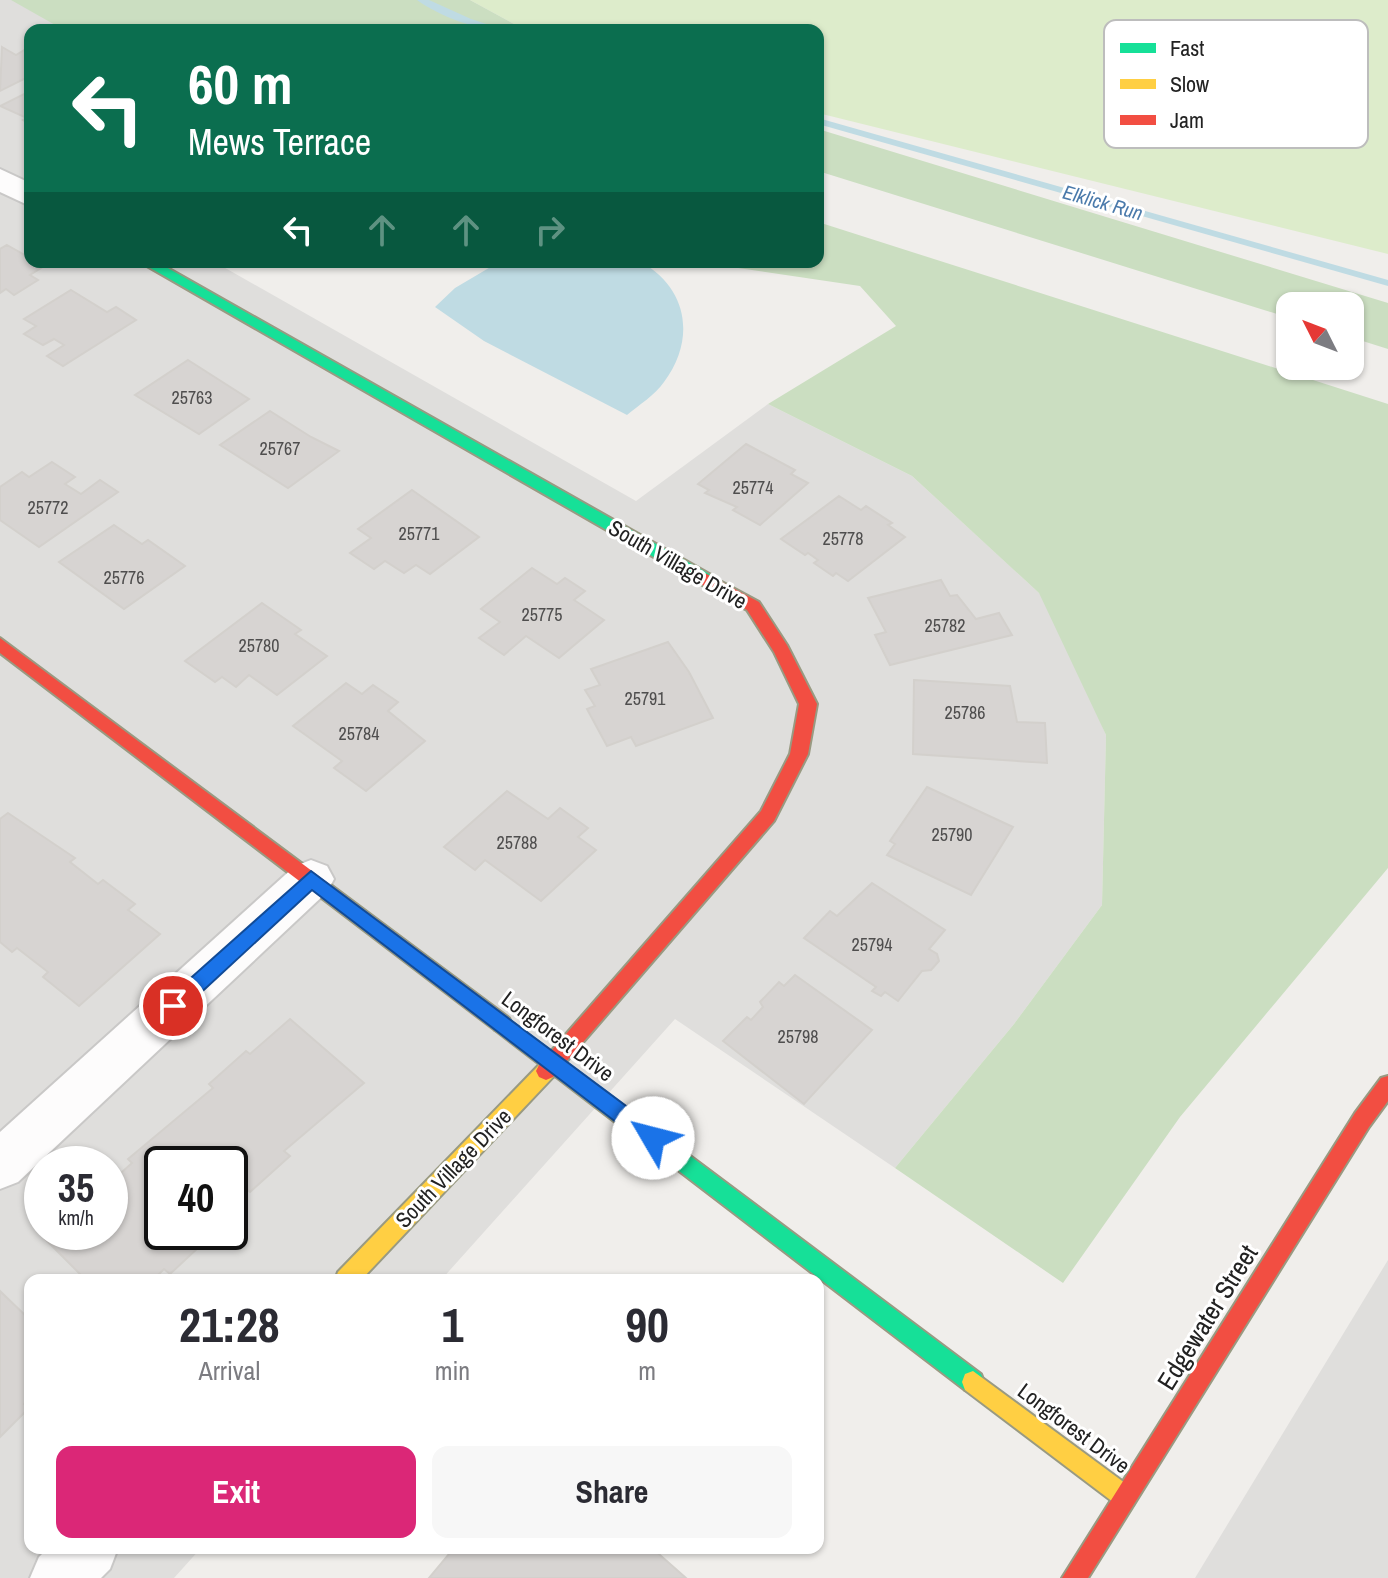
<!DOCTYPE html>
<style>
:root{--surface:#fff;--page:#f7f7f7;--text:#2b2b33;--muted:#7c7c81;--accent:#db2777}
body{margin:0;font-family:"Archivo Narrow",sans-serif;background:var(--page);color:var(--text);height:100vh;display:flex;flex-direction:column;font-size:30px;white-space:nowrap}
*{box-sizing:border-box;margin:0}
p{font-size:26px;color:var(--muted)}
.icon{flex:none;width:44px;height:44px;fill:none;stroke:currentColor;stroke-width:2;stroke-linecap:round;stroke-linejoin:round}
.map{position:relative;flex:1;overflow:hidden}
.details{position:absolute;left:24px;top:1274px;width:800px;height:280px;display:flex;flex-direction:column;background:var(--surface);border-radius:16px;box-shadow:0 2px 6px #0004}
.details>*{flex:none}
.hud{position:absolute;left:24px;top:24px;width:800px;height:244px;border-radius:16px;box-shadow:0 2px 6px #0004;background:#0b6e4f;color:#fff;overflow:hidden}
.needle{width:52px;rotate:312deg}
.fabs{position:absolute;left:1276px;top:292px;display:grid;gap:16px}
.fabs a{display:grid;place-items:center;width:88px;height:88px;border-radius:16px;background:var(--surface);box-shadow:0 2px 6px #0004;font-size:40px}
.speed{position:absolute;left:24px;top:1146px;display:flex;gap:16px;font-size:40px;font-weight:700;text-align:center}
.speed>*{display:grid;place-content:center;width:104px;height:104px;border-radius:50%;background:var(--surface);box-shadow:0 2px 6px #0004;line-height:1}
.speed small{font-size:20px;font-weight:400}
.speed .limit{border:4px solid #111;border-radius:12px;background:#fff;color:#111}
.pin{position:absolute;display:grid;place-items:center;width:68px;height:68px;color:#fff;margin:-34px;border:4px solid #fff;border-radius:50%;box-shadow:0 2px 8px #0007}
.me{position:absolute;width:88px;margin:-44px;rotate:307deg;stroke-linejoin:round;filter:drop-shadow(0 0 6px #0008)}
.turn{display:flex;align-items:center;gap:28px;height:168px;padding:0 32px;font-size:36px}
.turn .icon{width:104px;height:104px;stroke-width:2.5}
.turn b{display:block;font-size:56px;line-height:68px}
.lanes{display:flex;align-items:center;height:76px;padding:0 32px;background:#0003;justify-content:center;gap:40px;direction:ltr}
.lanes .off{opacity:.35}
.eta{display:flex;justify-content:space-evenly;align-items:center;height:136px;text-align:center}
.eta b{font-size:48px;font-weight:700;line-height:56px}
.cta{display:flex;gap:16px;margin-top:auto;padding:16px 32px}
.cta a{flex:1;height:92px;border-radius:16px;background:var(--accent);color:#fff;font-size:32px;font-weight:700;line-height:92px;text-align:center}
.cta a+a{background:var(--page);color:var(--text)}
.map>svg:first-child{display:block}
.residential{fill:#dfdedc;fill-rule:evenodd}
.grass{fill:#ddeccb}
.forest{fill:#cbdec1}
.water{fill:#bfdbe3}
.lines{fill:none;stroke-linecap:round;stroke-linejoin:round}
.stream{fill:#bfdbe3;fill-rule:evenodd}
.building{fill:#d7d4d2;stroke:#d3d0cc;stroke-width:2}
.street-casing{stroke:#c9c8c7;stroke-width:4}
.fast-casing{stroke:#999a82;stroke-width:4}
.slow-casing{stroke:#999a82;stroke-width:4}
.jam-casing{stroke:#999a82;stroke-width:4}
.street{fill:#fdfcfc;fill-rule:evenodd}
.fast{fill:#16e098;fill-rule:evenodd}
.slow{fill:#ffcf43;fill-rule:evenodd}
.jam{fill:#f24e42;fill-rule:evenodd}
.route{fill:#1a73e8;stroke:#114b97;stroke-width:2}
.labels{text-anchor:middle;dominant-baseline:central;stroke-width:6;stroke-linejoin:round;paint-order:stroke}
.number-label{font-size:18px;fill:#4f4e4e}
.far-water-label{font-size:20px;font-style:italic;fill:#4a7aab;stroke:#fff}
.street-label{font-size:22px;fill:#222;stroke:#fff}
.near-street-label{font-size:26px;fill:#222;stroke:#fff}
.key{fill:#fff;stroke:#bdbdbd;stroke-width:2}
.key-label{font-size:22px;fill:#222}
</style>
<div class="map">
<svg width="1388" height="1578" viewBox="0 0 1388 1578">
<rect width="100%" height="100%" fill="#f0eeeb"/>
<!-- residential -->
<g class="residential">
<path d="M 0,0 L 13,0 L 65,30 L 30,30 L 30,262 L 224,262 L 220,265 L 636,501 L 768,404 L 912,476 L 1050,603 L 1106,735 L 1102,905 L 1014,1024 L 895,1168 L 675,1019 L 441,1280 L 30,1280 L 30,1548 L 201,1548 L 174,1578 L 0,1578 ZM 42,1164 L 110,1164 L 110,1232 L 42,1232 ZM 162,1164 L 230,1164 L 230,1232 L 162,1232 Z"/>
<path d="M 1388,1260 L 1388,1578 L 1195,1578 Z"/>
</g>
<!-- grass -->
<path class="grass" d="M 470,0 L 1388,0 L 1388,254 L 818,113 L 818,30 L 525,30 Z"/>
<!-- forest -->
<g class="forest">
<path d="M 11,0 L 470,0 L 525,30 L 64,30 Z"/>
<path d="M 818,129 L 1388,303 L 1388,349 L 1350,337 L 1350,306 L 1290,306 L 1290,318 L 818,171 Z"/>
<path d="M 818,222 L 1388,404 L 1388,868 L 1180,1117 L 1063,1283 L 895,1168 L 1014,1024 L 1102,905 L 1106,735 L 1039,593 L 912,476 L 768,404 L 896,326 L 860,286 L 697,262 L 818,262 Z"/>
</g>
<!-- water -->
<path class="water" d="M 499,262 L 641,262 C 688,288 696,339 664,382 C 655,395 639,405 627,415 L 484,341 L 435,307 L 455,288 Z"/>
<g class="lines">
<!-- stream -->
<g class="stream">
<path d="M 417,0 L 429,0 L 471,19 L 505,30 C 476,30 441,17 417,0 Z"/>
<path d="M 818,118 L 1388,280 L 1388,286 L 818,124 Z"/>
</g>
</g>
<!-- building -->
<g class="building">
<path d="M 2,47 L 16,55 L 26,49 L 30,52 L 27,60 L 30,61 L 27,66 L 30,76 L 0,91 Z"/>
<path d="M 30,91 L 30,124 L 23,120 L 27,118 L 0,106 Z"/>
<path d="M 7,245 L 30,258 L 30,262 L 44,266 L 30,275 L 38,280 L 14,295 L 6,289 L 0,293 L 0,249 Z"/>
<path d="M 71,290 L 107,312 L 116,307 L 136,320 L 63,366 L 47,356 L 64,345 L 54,339 L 43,345 L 24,334 L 36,326 L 24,319 Z"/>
<path d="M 188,360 L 249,399 L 199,434 L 135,395 Z"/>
<path d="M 270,411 L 311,437 L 339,451 L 288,488 L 220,445 Z"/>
<path d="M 746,444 L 795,470 L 791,474 L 808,483 L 760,525 L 733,510 L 737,507 L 705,493 L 709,490 L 698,484 Z"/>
<path d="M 52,462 L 75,477 L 65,484 L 81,494 L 100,480 L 118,492 L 39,547 L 0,520 L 0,487 L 22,472 L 29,477 Z"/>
<path d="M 412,490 L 479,537 L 430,574 L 416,565 L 404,573 L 385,561 L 374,569 L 350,553 L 371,538 L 358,529 Z"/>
<path d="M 839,496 L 861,510 L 866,506 L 892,523 L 888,525 L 905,537 L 848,581 L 836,573 L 833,576 L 814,563 L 818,560 L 808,553 L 805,555 L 781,539 Z"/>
<path d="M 114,525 L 142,544 L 148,540 L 185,566 L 124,609 L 59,562 Z"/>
<path d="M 532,568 L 557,584 L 565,578 L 585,591 L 574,600 L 604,620 L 559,658 L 526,636 L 504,655 L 479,638 L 500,622 L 481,609 Z"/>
<path d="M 941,580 L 950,596 L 957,595 L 976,619 L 999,613 L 1012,635 L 890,665 L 875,635 L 886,632 L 868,598 Z"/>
<path d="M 262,603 L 301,630 L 295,634 L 327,656 L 277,695 L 249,675 L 236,687 L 222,677 L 215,682 L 185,661 Z"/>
<path d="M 668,642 L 689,672 L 713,718 L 636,746 L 631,737 L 607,746 L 587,709 L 595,706 L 585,690 L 600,685 L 591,669 Z"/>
<path d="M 914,680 L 1010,686 L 1017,722 L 1045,723 L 1047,763 L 913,754 Z"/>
<path d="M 346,683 L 362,694 L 373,685 L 398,702 L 388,711 L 425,741 L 366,791 L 334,768 L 342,761 L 293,726 Z"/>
<path d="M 927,787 L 1013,827 L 971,895 L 887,855 L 895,844 L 890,841 Z"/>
<path d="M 507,791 L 548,819 L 560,808 L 588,828 L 578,837 L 596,850 L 541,901 L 485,860 L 475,870 L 444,847 Z"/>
<path d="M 8,813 L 75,858 L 70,862 L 98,884 L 103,880 L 135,904 L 128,910 L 160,934 L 79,1006 L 43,977 L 48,972 L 17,948 L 12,952 L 0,942 L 0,819 Z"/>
<path d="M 872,883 L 945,930 L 929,949 L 937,954 L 939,961 L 931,970 L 922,971 L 898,1001 L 885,992 L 881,996 L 872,991 L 876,987 L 804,938 L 830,911 L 837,916 Z"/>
<path d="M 795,975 L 872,1030 L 804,1104 L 723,1041 L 747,1017 L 751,1020 L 763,1007 L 760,1002 L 779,982 L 784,986 Z"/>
<path d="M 290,1019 L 364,1083 L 284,1151 L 290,1156 L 250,1192 L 246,1189 L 230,1204 L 230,1164 L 162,1164 L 162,1232 L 213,1234 L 170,1274 L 164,1269 L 153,1280 L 86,1280 L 43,1237 L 49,1232 L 110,1232 L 110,1183 L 132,1163 L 128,1159 L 213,1088 L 209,1084 L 246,1051 L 250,1054 Z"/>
<path d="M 0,1291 L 30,1320 L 30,1397 L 24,1404 L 29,1408 L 0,1437 Z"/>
<path d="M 454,1548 L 652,1548 L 686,1578 L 429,1578 Z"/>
</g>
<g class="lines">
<defs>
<g id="street">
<path d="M 0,169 L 30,183 L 30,206 L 0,192 Z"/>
<path d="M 311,860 L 327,866 L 334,879 L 327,892 L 18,1182 L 0,1189 L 0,1132 L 295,866 Z"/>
<path d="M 48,1548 L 118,1548 L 110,1569 L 101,1578 L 30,1578 L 39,1557 Z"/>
</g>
<g id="fast">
<path d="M 140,262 L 157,262 L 711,575 L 713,579 L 705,585 L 699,583 Z"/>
<path d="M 502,1015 L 981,1374 L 984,1382 L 981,1390 L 973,1393 L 965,1390 L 495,1030 L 492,1024 L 495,1018 Z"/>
</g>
<g id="slow">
<path d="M 546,1062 L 553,1065 L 556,1071 L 553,1077 L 361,1280 L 335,1280 L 338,1272 L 539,1065 Z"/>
<path d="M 973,1371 L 1133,1489 L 1137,1497 L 1133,1505 L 1125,1509 L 1117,1505 L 965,1390 L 962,1382 L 965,1374 Z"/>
</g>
<g id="jam">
<path d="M 705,573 L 759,602 L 787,645 L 817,704 L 808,754 L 774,821 L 553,1077 L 546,1080 L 539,1077 L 536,1071 L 539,1065 L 761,811 L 790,754 L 799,704 L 774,652 L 747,610 L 699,583 L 697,579 Z"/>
<path d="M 0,638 L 509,1018 L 512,1024 L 509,1030 L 502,1033 L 495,1030 L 0,653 Z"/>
<path d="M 1388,1076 L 1388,1101 L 1369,1127 L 1088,1578 L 1062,1578 L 1355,1113 L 1381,1078 Z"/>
</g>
</defs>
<!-- street casing -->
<use href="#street" class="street-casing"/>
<!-- fast casing -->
<use href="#fast" class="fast-casing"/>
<!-- slow casing -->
<use href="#slow" class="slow-casing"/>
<!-- jam casing -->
<use href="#jam" class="jam-casing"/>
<!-- street -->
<use href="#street" class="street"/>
<!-- fast -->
<use href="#fast" class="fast"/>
<!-- slow -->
<use href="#slow" class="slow"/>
<!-- jam -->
<use href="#jam" class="jam"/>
</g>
<!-- route -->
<path class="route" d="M 311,871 L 661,1132 L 664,1138 L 661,1145 L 653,1148 L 646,1145 L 312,890 L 180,1012 L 166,1012 L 163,1006 L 166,1000 Z"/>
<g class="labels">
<!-- number labels -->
<g class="number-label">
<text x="192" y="397">25763</text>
<text x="280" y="448">25767</text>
<text x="753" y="487">25774</text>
<text x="48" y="507">25772</text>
<text x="419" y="533">25771</text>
<text x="843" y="538">25778</text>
<text x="124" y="577">25776</text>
<text x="542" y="614">25775</text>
<text x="945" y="625">25782</text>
<text x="259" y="645">25780</text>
<text x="645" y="698">25791</text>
<text x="965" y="712">25786</text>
<text x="359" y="733">25784</text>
<text x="952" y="834">25790</text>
<text x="517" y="842">25788</text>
<text x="872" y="944">25794</text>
<text x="798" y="1036">25798</text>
</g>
<!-- far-water labels -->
<g class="far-water-label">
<text transform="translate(1103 202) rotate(16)">Elklick Run</text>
</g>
<!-- street labels -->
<g class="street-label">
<text transform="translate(678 564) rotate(30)">South Village Drive</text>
<text transform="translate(558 1036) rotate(37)">Longforest Drive</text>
<text transform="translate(453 1168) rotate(-46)">South Village Drive</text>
<text transform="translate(1074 1428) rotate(37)">Longforest Drive</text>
</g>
<!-- near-street labels -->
<g class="near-street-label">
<text transform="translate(1207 1317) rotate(-58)">Edgewater Street</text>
</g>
</g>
<!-- legend -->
<rect x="1104" y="20" width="264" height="128" rx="12" class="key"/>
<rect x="1120" y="43" width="36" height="10" fill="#16e098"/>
<rect x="1120" y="79" width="36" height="10" fill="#ffcf43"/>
<rect x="1120" y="115" width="36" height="10" fill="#f24e42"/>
<g class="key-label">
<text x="1170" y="56">Fast</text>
<text x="1170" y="92">Slow</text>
<text x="1170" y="128">Jam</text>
</g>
</svg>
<div class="fabs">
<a><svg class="needle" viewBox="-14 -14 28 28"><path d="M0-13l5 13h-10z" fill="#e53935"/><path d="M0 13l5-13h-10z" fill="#7c7c81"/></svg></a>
</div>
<div class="speed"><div>35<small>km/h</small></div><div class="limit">40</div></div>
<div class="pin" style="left:173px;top:1006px;background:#d93025"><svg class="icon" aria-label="arrive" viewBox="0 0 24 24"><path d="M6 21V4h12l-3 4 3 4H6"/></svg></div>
<svg class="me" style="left:653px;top:1138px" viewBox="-20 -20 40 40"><circle r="19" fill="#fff"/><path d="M0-13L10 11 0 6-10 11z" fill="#1a73e8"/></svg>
<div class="hud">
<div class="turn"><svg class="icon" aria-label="left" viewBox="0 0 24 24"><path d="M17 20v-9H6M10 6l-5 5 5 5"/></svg><div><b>60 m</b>Mews Terrace</div></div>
<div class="lanes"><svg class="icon" aria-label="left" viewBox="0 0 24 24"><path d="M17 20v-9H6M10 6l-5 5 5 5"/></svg><svg class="icon off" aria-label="ahead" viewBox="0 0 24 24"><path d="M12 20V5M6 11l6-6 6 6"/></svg><svg class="icon off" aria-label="ahead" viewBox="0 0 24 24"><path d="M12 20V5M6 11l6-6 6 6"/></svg><svg class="icon off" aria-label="right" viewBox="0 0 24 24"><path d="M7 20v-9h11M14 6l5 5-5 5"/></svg></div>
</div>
<section class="details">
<div class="eta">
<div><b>21:28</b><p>Arrival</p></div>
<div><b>1</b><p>min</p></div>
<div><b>90</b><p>m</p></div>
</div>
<div class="cta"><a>Exit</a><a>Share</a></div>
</section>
</div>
